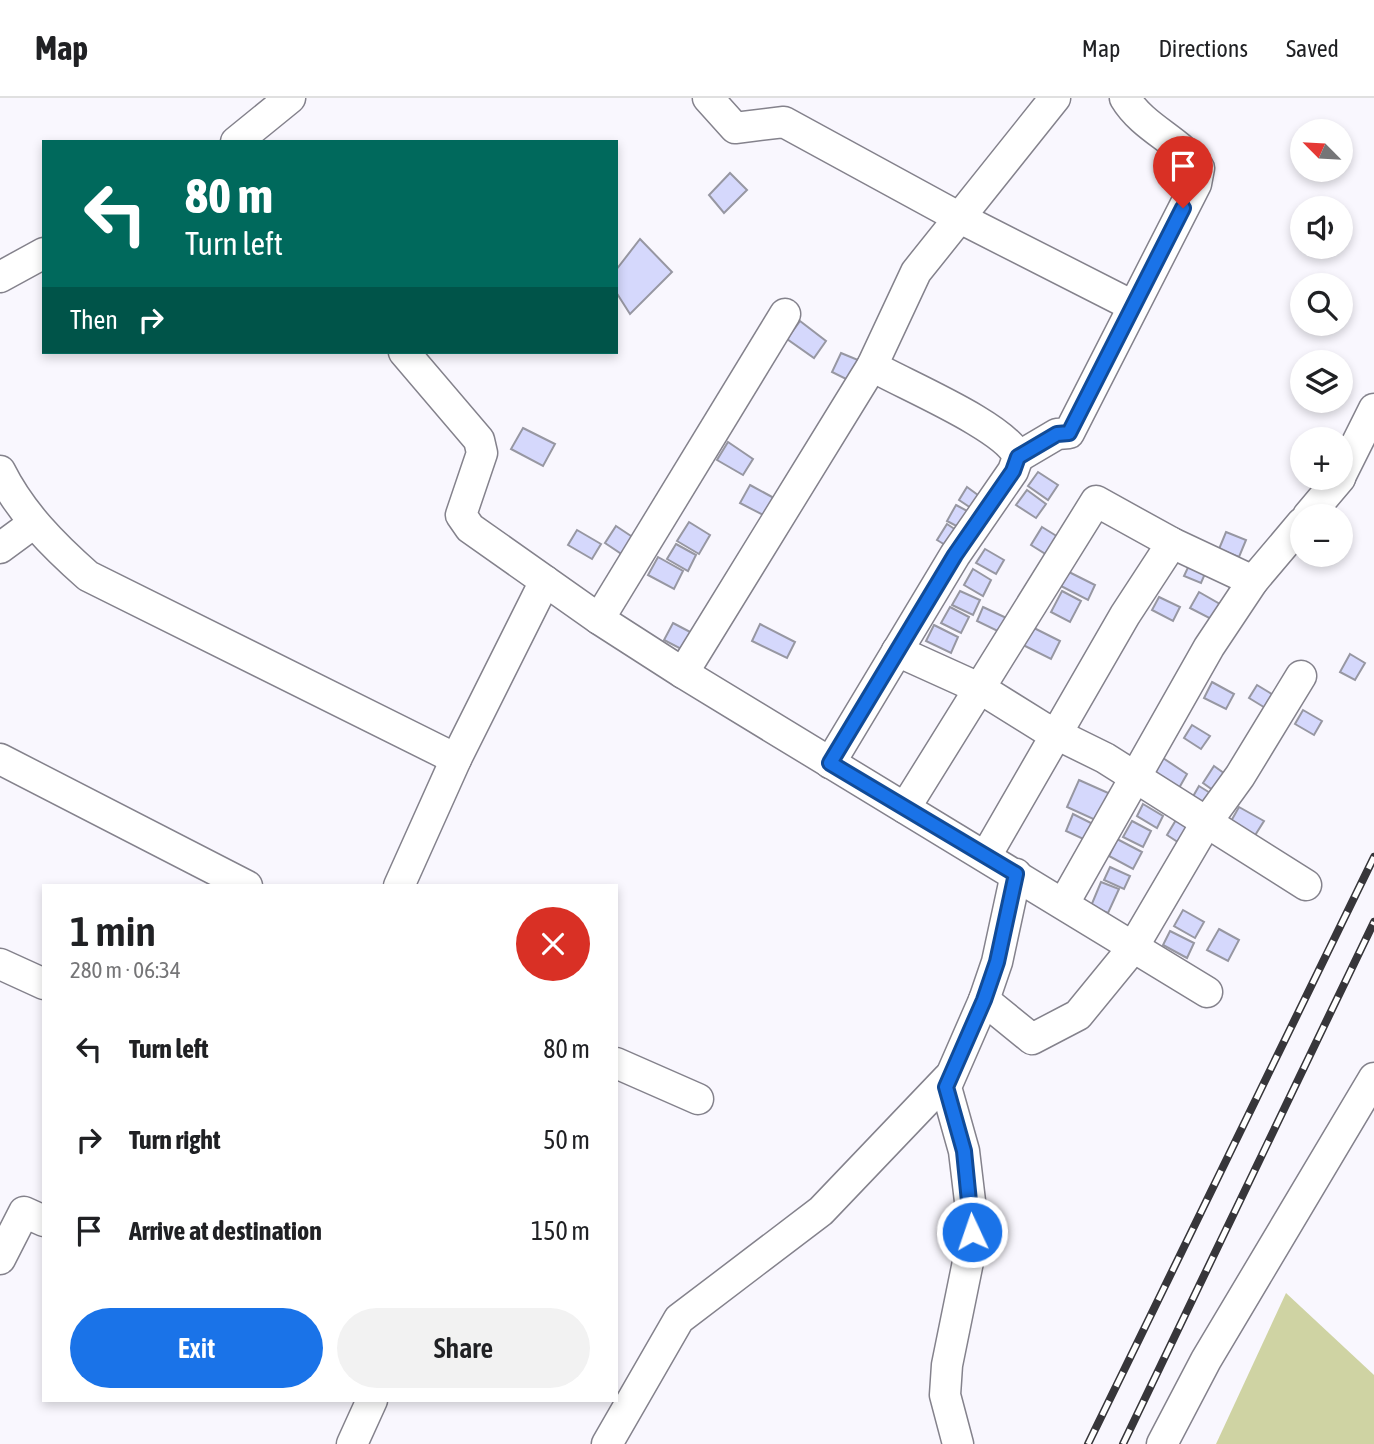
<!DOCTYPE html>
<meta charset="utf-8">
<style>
:root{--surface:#fff;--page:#f2f2f2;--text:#202124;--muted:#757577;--line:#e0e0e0;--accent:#1a73e8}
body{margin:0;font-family:"Asap Condensed",sans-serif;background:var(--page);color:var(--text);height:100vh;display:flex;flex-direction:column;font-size:26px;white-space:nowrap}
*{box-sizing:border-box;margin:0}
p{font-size:23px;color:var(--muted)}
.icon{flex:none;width:38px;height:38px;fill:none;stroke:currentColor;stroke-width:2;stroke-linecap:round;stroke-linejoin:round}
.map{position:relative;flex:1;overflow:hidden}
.panel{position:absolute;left:42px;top:786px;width:576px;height:518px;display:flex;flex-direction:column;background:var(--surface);border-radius:0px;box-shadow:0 4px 10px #0003}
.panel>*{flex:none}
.banner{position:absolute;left:42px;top:42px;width:576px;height:214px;border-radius:0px;box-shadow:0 4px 10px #0003;background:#00695c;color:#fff;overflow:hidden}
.needle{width:46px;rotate:294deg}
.fabs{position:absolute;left:1290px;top:21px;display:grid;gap:14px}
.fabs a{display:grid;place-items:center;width:63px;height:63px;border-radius:50%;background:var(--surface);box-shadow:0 4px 10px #0003;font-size:35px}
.pin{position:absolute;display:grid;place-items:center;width:60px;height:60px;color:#fff;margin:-72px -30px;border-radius:50% 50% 50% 0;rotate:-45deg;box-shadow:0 0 7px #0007}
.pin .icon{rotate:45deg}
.me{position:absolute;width:77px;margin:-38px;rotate:357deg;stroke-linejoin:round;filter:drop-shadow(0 0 5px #0008)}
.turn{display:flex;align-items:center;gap:24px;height:147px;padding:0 28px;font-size:32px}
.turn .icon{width:91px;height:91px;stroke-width:2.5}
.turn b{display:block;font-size:49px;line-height:60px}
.then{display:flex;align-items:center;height:66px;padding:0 28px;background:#0003;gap:14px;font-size:26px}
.round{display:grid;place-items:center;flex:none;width:74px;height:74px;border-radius:37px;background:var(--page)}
.head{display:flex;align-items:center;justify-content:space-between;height:119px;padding:0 28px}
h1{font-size:42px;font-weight:600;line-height:52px}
.button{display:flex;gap:14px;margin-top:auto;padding:14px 28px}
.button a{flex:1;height:80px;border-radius:42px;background:var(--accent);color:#fff;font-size:28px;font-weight:600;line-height:80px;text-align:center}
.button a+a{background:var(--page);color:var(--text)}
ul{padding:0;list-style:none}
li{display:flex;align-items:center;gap:21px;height:91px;padding:0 28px}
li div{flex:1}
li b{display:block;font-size:26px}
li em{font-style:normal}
header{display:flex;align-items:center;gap:42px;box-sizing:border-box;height:98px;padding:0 35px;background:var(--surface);border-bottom:2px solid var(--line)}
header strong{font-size:33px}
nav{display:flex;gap:38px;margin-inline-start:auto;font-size:24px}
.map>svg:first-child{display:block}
.green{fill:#cfd3a3}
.building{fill:#d5d8fc;stroke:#9797a2;stroke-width:2}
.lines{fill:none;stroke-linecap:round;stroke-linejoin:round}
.minor-casing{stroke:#84828c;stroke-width:33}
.minor{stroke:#fff;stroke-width:30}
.rail-casing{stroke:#37363a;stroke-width:8}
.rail{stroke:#fff;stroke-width:5;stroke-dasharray:16;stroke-linecap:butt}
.route-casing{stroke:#114b97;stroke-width:18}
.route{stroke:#1a73e8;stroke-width:12}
</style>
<header>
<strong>Map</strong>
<nav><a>Map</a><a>Directions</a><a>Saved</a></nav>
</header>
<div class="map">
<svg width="1374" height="1346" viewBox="0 0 1374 1346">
<rect width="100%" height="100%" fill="#f9f7fe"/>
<!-- green -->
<path class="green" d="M 1286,1195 L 1374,1277 L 1374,1346 L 1216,1346 Z"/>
<!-- building -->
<g class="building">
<path d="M 730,75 L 747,92 L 724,115 L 709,97 Z"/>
<path d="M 640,141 L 672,174 L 630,216 L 616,194 L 616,172 Z"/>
<path d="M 800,223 L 826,243 L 814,260 L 787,241 Z"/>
<path d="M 841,255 L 858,262 L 848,282 L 832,274 Z"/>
<path d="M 523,330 L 555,346 L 543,368 L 511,351 Z"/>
<path d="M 728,344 L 753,361 L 743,377 L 717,362 Z"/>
<path d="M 1038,374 L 1058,387 L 1048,402 L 1028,388 Z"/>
<path d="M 750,387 L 774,400 L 765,418 L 740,405 Z"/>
<path d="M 967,389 L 982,400 L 974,412 L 959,402 Z"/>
<path d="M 1027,392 L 1046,406 L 1036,420 L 1016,407 Z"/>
<path d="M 956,407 L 971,415 L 962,431 L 947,423 Z"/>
<path d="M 689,424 L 710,437 L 699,456 L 677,443 Z"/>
<path d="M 947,426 L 962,436 L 952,451 L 937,442 Z"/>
<path d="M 616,428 L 643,446 L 632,463 L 605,445 Z"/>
<path d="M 1042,429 L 1063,442 L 1052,460 L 1031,447 Z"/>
<path d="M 577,432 L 601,446 L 592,461 L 568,447 Z"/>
<path d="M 1226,434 L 1246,442 L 1239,459 L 1219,451 Z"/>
<path d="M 676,446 L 696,457 L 688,473 L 667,461 Z"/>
<path d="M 985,451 L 1004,462 L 996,476 L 976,465 Z"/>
<path d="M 658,459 L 683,473 L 674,491 L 648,477 Z"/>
<path d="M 1191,463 L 1207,471 L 1201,485 L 1184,478 Z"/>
<path d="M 973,471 L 991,482 L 983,498 L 964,487 Z"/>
<path d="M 1067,473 L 1095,487 L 1088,502 L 1059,487 Z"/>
<path d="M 960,493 L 980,502 L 973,517 L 952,507 Z"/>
<path d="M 1062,493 L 1081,503 L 1070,524 L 1051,514 Z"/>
<path d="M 1199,494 L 1225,509 L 1217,524 L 1190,510 Z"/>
<path d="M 1159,499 L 1180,509 L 1173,523 L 1152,512 Z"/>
<path d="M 950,509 L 969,519 L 961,535 L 941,525 Z"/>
<path d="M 983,509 L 1015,524 L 1008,538 L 977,523 Z"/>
<path d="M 673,525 L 694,536 L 685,553 L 664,542 Z"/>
<path d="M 760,526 L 795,544 L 787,560 L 752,543 Z"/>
<path d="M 934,527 L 958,539 L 951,555 L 926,543 Z"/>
<path d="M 1030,528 L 1060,543 L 1051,561 L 1021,546 Z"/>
<path d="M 1350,556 L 1365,565 L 1355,582 L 1340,574 Z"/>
<path d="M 1212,584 L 1234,596 L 1226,611 L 1204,600 Z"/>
<path d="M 1257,587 L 1275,598 L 1267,611 L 1249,600 Z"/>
<path d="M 1303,612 L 1322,623 L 1314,637 L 1295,626 Z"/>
<path d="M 1192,627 L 1210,638 L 1201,651 L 1184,640 Z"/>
<path d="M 1163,660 L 1187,676 L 1179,690 L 1154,674 Z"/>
<path d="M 1214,668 L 1228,678 L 1217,695 L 1203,685 Z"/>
<path d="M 1079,682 L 1115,698 L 1102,725 L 1067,709 Z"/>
<path d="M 1199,688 L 1215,698 L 1207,712 L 1191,702 Z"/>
<path d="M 1143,706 L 1163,718 L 1157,730 L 1137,718 Z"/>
<path d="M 1239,709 L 1264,723 L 1254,739 L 1230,725 Z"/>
<path d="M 1073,716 L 1099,729 L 1092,745 L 1066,733 Z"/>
<path d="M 1176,722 L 1196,735 L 1187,750 L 1167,737 Z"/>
<path d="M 1132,723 L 1151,733 L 1143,749 L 1123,739 Z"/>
<path d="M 1117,741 L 1142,754 L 1133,771 L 1109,758 Z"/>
<path d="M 1110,769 L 1130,778 L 1124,791 L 1104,782 Z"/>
<path d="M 1101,784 L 1119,791 L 1108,815 L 1091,808 Z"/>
<path d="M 1183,812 L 1204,824 L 1195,840 L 1174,828 Z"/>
<path d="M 1219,831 L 1239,842 L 1228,863 L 1207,852 Z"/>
<path d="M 1170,833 L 1194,845 L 1187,860 L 1163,847 Z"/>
</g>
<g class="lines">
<defs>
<g id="minor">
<path d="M 708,0 L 735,30 L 784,24 L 960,120 L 1133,208"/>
<path d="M 236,44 L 290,0"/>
<path d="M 0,179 L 44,155"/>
<path d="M 404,254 L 479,342 L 482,355 L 461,417 L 470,430 L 599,521 L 683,575 L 872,268 L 916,174 L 1055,0"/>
<path d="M 1018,359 L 1057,336 L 1069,335 L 1196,86 L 1199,70 C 1179,42 1143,30 1125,0"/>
<path d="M 0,373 C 21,415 53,447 88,478 L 456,661"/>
<path d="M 1340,379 L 1374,311"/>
<path d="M 1308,418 L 1340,380"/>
<path d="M 0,450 L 34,425"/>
<path d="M 599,521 L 785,216"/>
<path d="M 897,553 L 981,591 L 1042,629 L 1105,660 L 1306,787"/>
<path d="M 683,575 L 1207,894"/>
<path d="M 0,661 L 247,788"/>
<path d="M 830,665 L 955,457 L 1013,373 L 1018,359 C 1007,329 903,286 872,268"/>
<path d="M 905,710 L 1096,403 L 1172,445 L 1253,483"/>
<path d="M 986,758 L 1125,517 L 1172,445"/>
<path d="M 399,788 L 456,661 L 545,483"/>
<path d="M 1064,805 L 1209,549 L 1253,483 L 1302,425"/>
<path d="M 0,866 L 44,886"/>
<path d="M 984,902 L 1032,941 L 1078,917 L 1132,851 L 1206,725 L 1240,678 L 1301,578"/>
<path d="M 616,965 L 698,1001"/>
<path d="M 0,1161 L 24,1114 L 44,1123"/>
<path d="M 352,1346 L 372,1302"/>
<path d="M 607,1346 L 679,1221 L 821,1113 L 948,980"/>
<path d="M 958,1346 L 945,1297 L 947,1267 L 971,1149 L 972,1120 L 964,1053 L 946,989 L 984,902 L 997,864 L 1016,776"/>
<path d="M 1162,1346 L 1206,1262 L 1374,980"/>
</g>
</defs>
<!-- minor casing -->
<use href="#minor" class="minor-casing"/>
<!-- minor -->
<use href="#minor" class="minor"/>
<defs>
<g id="rail">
<path d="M 1088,1346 L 1374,759"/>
<path d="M 1123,1346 L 1374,824"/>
</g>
</defs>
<!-- rail casing -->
<use href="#rail" class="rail-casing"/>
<!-- rail -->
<use href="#rail" class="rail"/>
</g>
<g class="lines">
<defs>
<path id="route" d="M 972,1134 L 964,1053 L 946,989 L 984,902 L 997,864 L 1016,776 L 830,665 L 955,457 L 1013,373 L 1018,359 L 1057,336 L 1069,335 L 1183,110"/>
</defs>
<!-- route casing -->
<use href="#route" class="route-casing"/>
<!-- route -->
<use href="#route" class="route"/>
</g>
</svg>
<div class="fabs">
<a><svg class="needle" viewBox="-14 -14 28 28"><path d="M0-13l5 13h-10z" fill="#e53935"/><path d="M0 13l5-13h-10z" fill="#757577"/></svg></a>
<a><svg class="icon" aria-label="sound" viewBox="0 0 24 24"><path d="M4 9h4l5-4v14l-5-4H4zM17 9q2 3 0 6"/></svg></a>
<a><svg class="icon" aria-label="search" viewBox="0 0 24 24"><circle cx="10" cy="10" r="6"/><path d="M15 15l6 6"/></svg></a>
<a><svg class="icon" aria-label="layers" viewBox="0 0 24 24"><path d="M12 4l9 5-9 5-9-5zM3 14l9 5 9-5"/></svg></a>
<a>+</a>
<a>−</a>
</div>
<div class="pin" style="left:1183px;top:110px;background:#d93025"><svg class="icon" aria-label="arrive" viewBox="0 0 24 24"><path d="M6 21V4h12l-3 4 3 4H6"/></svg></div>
<svg class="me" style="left:972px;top:1134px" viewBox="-20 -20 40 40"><circle r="17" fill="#1a73e8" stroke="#fff" stroke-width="3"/><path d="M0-11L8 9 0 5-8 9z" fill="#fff"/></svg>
<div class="banner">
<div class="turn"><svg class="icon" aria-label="left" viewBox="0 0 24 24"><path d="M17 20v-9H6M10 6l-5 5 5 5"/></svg><div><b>80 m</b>Turn left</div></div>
<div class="then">Then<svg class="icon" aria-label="right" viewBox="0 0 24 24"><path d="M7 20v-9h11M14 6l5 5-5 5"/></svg></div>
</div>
<section class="panel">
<div class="head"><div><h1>1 min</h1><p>280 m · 06:34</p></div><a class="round" style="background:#d93025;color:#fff"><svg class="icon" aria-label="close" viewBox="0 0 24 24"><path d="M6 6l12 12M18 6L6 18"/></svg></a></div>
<ul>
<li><svg class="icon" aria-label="left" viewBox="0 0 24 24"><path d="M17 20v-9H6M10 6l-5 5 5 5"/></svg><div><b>Turn left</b></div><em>80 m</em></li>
<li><svg class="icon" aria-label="right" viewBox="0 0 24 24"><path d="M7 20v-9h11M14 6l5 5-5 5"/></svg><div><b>Turn right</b></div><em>50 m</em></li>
<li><svg class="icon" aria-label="arrive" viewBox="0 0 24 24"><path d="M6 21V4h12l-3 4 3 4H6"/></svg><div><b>Arrive at destination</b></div><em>150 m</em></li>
</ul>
<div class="button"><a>Exit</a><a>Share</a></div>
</section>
</div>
